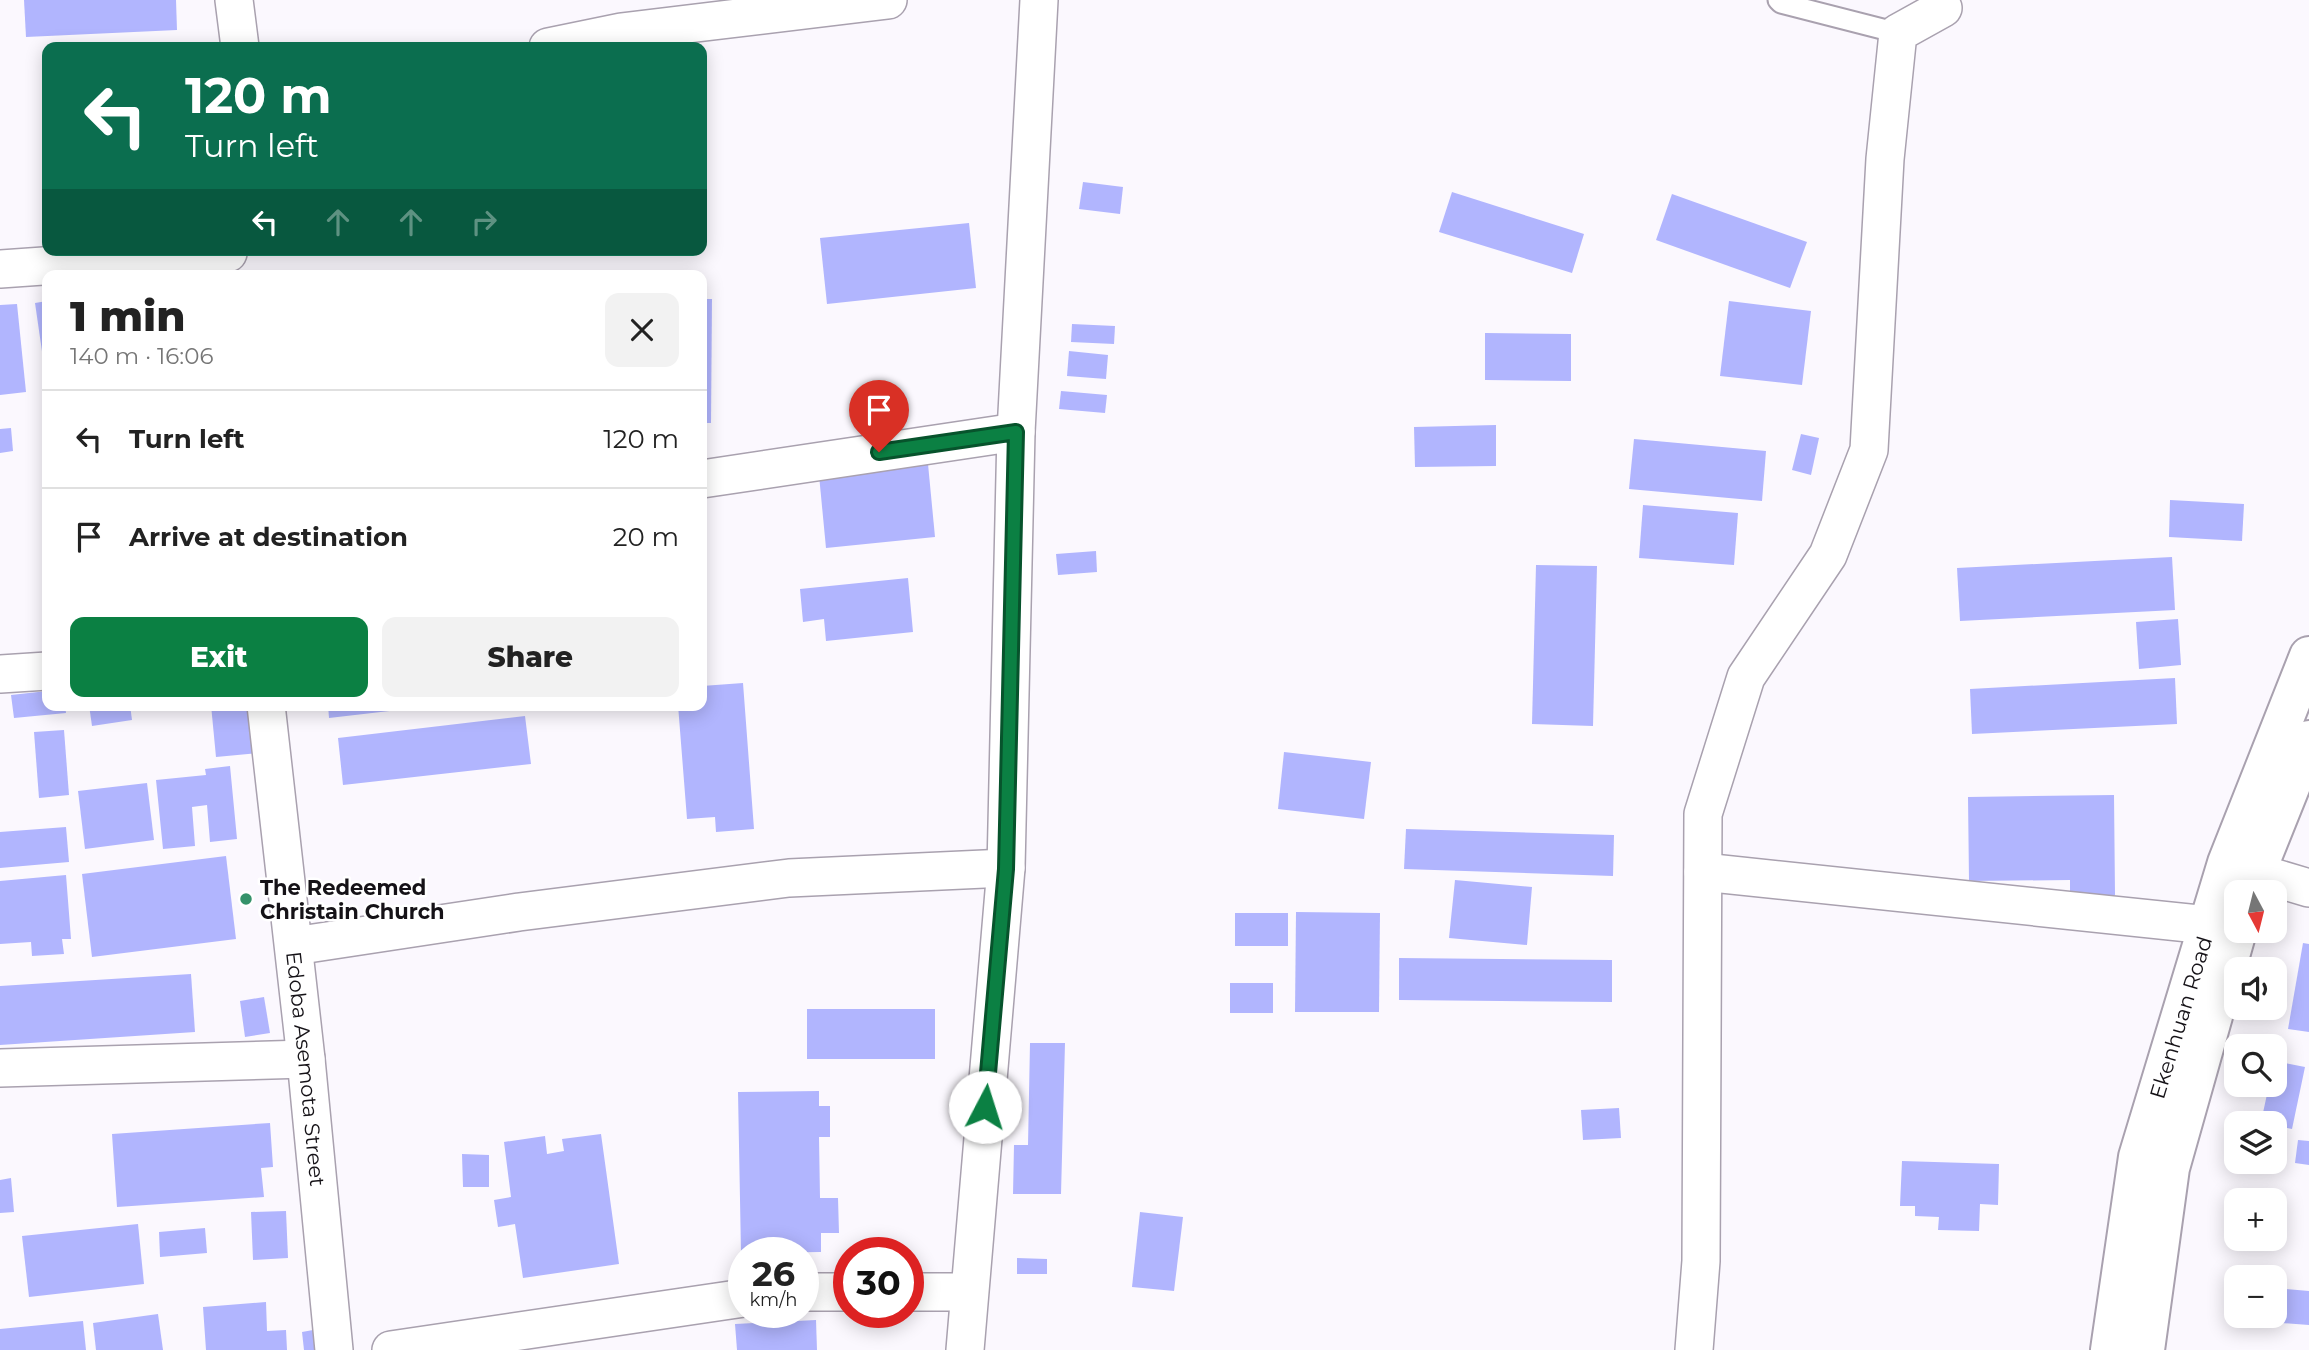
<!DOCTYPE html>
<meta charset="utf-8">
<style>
:root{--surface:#fff;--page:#f2f2f2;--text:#222;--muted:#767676;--line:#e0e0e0;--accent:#0b8043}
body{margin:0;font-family:Montserrat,sans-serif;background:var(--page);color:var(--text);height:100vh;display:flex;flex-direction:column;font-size:26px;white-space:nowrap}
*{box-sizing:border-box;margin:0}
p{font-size:23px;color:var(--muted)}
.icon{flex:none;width:38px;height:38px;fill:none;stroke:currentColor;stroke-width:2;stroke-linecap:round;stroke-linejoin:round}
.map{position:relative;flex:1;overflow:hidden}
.sheet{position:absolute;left:42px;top:270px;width:665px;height:441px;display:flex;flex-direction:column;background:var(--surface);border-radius:14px;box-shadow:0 4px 18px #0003}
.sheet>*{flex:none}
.guide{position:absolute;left:42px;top:42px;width:665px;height:214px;border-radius:14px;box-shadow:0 4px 18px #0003;background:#0b6e4f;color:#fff;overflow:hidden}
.needle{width:46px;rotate:173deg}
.tools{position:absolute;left:2224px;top:880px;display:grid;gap:14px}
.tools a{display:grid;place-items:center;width:63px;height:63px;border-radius:14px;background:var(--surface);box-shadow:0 4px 18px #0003;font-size:35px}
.speed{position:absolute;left:728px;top:1237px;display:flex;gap:14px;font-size:35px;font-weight:700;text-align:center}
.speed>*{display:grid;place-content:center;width:91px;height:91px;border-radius:50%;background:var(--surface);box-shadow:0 4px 18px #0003;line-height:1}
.speed small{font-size:18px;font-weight:400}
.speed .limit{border:10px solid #d22;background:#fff;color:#111}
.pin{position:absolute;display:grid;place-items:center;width:60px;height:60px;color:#fff;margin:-72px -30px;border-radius:50% 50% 50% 0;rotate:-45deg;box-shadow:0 0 7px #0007}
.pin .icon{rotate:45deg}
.me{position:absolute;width:77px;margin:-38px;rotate:5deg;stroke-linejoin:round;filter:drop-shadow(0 0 5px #0008)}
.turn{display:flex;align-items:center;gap:24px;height:147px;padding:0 28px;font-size:32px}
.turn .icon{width:91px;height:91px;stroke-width:2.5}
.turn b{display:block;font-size:49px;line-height:60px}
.lanes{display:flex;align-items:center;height:66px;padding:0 28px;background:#0003;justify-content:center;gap:35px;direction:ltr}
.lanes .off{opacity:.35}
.round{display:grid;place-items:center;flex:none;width:74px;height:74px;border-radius:14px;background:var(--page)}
.overview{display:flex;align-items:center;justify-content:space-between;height:119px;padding:0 28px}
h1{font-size:42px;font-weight:800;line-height:52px}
.primary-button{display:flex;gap:14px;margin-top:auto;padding:14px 28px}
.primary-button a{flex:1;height:80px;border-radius:14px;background:var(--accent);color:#fff;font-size:28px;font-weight:800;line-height:80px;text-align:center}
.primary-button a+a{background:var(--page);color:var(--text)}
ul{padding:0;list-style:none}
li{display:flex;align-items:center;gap:21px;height:98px;padding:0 28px;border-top:2px solid var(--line)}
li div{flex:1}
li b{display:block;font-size:26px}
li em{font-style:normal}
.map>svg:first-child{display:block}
.building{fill:#b1b5fe}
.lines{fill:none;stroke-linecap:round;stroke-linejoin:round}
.lane-casing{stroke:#a9a1af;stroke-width:23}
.street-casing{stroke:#a9a1af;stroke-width:40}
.secondary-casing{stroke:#a9a1af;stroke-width:42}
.lane{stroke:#fff;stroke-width:19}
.street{stroke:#fff;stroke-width:37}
.secondary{stroke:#fff;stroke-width:38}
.route-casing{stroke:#07532c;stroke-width:18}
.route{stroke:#0b8043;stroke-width:12}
.poi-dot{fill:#35926a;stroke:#fff;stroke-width:2.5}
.labels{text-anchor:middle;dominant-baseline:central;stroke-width:5;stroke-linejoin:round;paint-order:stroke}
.poi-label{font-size:21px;font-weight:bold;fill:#151217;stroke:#fff;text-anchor:start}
.street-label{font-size:21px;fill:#151217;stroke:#fff}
</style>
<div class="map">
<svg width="2309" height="1350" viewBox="0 0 2309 1350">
<rect width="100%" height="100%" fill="#fbf8fe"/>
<!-- building -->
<g class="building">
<path d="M 24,0 L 176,0 L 177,30 L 26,37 Z"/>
<path d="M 1083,182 L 1123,187 L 1120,214 L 1079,209 Z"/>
<path d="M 1452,192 L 1584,234 L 1572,273 L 1439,232 Z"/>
<path d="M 1672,194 L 1807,242 L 1790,288 L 1656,240 Z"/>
<path d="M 969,223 L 976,288 L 827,304 L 820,238 Z"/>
<path d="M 702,299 L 712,299 L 711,423 L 702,423 Z"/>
<path d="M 47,301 L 47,379 L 46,379 L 35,303 Z"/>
<path d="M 1729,301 L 1811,311 L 1802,385 L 1720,376 Z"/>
<path d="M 17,304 L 26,392 L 0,395 L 0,305 Z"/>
<path d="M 1072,324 L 1115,326 L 1114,344 L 1071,342 Z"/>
<path d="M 1485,333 L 1571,334 L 1571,381 L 1485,380 Z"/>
<path d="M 1069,351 L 1108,355 L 1106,379 L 1067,376 Z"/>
<path d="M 1061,391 L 1107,395 L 1105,413 L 1059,409 Z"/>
<path d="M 1496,425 L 1496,466 L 1415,467 L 1414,427 Z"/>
<path d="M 11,428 L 13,451 L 0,453 L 0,429 Z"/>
<path d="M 1801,434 L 1819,438 L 1811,475 L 1792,470 Z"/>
<path d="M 1634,439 L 1766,451 L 1762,501 L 1629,489 Z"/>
<path d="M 928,464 L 935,537 L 826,548 L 819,475 Z"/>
<path d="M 2170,500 L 2244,504 L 2242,541 L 2169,537 Z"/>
<path d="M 1643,505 L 1738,513 L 1734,565 L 1639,558 Z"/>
<path d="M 1096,551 L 1097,572 L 1058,575 L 1056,554 Z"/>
<path d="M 2172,557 L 2175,610 L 1960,621 L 1957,568 Z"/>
<path d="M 1536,565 L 1597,566 L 1593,726 L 1532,724 Z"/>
<path d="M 908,578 L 913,632 L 826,641 L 824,619 L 803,622 L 800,589 Z"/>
<path d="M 2178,619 L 2181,665 L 2139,669 L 2136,622 Z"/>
<path d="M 2175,678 L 2177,724 L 1972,734 L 1970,689 Z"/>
<path d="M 743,683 L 754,829 L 716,832 L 715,817 L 687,819 L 678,705 L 702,705 L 702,686 Z"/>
<path d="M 47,691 L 47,705 L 65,705 L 66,713 L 14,718 L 11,695 Z"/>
<path d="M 89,705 L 130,705 L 132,720 L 92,726 Z"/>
<path d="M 211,705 L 256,705 L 260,753 L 216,757 Z"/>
<path d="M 328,705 L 424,705 L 424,707 L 329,718 Z"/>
<path d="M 525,716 L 531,764 L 343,785 L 338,738 Z"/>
<path d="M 64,730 L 69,795 L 39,798 L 34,732 Z"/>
<path d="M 1284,752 L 1371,762 L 1364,819 L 1278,809 Z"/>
<path d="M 230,766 L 237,839 L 210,842 L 207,805 L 192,807 L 195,846 L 163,849 L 156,780 L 206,775 L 205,769 Z"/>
<path d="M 147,783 L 154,840 L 85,849 L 78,791 Z"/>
<path d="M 2114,795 L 2115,895 L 2070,896 L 2070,880 L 1969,881 L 1968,797 Z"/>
<path d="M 66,827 L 69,862 L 0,868 L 0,832 Z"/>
<path d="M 1406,829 L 1614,835 L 1613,876 L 1404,869 Z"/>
<path d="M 226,856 L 236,939 L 92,957 L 82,874 Z"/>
<path d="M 66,875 L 71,939 L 62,939 L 64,954 L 32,956 L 31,942 L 0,944 L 0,881 Z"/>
<path d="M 1455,880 L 1532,887 L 1527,945 L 1449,938 Z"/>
<path d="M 1296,912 L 1380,913 L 1379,1012 L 1295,1012 Z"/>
<rect x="1235" y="913" width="53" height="33"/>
<path d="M 2303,943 L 2309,944 L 2309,1032 L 2288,1029 Z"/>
<path d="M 1399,958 L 1612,960 L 1612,1002 L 1399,1000 Z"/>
<path d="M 191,974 L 195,1032 L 0,1045 L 0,986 Z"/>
<rect x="1230" y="983" width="43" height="30"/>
<path d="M 264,997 L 270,1033 L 245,1037 L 240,1001 Z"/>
<rect x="807" y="1009" width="128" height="50"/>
<path d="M 1030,1043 L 1065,1043 L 1061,1194 L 1013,1194 L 1014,1145 L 1028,1145 Z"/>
<path d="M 2275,1061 L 2305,1067 L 2292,1129 L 2261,1122 L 2269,1085 L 2275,1085 Z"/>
<path d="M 819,1091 L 819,1106 L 830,1106 L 830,1137 L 819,1137 L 820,1198 L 838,1198 L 839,1233 L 821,1233 L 821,1252 L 741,1253 L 738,1092 Z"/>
<path d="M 1619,1108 L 1621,1138 L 1583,1140 L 1581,1110 Z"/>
<path d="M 270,1123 L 273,1167 L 261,1168 L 264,1197 L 117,1207 L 112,1134 Z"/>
<path d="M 601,1134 L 619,1264 L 523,1278 L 515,1224 L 498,1227 L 494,1200 L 511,1197 L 504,1142 L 545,1136 L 547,1154 L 564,1151 L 562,1139 Z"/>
<path d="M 2298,1140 L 2309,1141 L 2309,1165 L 2295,1163 Z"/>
<path d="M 462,1154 L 489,1155 L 489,1187 L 463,1187 Z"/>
<path d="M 1902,1161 L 1999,1164 L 1998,1205 L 1980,1204 L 1979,1231 L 1938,1230 L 1939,1217 L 1915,1216 L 1915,1206 L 1900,1206 Z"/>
<path d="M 11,1178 L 14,1212 L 0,1213 L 0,1180 Z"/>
<path d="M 286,1211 L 288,1258 L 253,1260 L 251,1212 Z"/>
<path d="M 1140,1212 L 1183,1217 L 1174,1291 L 1132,1287 Z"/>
<path d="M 138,1224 L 144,1284 L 29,1297 L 22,1236 Z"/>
<path d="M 205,1228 L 207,1253 L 160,1257 L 159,1232 Z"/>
<path d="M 1017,1258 L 1047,1259 L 1047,1274 L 1017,1274 Z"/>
<path d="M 2275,1288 L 2309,1291 L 2309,1325 L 2255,1321 L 2255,1316 L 2275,1316 Z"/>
<path d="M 266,1302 L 267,1331 L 286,1330 L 287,1350 L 206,1350 L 203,1307 Z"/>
<path d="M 158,1314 L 163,1350 L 96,1350 L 93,1323 Z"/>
<path d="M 816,1320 L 817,1350 L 737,1350 L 735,1324 Z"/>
<path d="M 83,1321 L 86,1350 L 0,1350 L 0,1329 Z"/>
<path d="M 313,1330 L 316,1350 L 304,1350 L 302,1332 Z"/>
</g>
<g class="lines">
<defs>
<path id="lane" d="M 1778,0 L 1781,3 L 1898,33"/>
<g id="street">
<path d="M 234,0 L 240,47"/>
<path d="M 548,47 L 621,32 L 888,0"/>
<path d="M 0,269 L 228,253"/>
<path d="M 702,479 L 1016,432"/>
<path d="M 0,674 L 47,671"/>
<path id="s1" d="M 266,705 L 306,1059 L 334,1350"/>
<path d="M 1703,872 L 2208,925"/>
<path d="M 2255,872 L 2309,888"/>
<path d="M 294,946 L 519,912 L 789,878 L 1006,868"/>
<path d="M 0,1068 L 306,1059"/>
<path d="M 803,1292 L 849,1292"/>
<path d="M 908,1292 L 969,1292"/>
<path d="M 391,1350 L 744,1298"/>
<path d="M 965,1350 L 1006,868 L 1016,432 L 1039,0"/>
<path d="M 1694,1350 L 1701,1261 L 1703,814 L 1746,677 L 1828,555 L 1869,450 L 1885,159 L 1898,33 L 1943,8"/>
</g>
<g id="secondary">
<path d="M 2248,892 L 2309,740"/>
<path id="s2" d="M 2110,1350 L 2138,1157 L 2227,863 L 2309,656"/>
<path d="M 2145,1350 L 2170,1168 L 2237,931"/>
</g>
</defs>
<!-- lane casing -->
<use href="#lane" class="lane-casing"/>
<!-- street casing -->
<use href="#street" class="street-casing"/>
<!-- secondary casing -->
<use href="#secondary" class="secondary-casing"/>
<!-- lane -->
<use href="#lane" class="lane"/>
<!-- street -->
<use href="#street" class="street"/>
<!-- secondary -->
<use href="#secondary" class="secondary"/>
</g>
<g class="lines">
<defs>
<path id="route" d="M 879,452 L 1016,432 L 1006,869 L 985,1107"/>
</defs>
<!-- route casing -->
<use href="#route" class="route-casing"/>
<!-- route -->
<use href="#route" class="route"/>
</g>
<!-- markers -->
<circle class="poi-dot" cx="246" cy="899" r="7"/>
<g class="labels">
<!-- poi labels -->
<g class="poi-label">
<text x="260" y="887">The Redeemed<tspan x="260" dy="24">Christain Church</tspan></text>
</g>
<!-- street labels -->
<g class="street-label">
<text stroke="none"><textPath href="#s2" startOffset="341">Ekenhuan Road</textPath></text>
<text stroke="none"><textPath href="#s1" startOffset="366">Edoba Asemota Street</textPath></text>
</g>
</g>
</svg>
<div class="tools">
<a><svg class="needle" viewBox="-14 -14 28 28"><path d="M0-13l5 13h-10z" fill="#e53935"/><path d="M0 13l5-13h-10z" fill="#767676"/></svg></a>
<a><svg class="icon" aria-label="sound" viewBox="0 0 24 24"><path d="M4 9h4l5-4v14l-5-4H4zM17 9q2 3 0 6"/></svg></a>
<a><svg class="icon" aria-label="search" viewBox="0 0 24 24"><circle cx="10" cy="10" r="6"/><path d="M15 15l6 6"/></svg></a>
<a><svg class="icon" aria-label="layers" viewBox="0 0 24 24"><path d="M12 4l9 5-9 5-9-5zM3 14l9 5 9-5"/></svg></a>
<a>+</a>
<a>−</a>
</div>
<div class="speed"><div>26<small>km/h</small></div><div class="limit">30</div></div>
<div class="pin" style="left:879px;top:452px;background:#d93025"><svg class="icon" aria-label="arrive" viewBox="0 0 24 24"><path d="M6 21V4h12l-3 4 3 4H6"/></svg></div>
<svg class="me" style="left:985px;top:1107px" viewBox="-20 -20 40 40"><circle r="19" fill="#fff"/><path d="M0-13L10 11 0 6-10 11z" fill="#0b8043"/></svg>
<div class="guide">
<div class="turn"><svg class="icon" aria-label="left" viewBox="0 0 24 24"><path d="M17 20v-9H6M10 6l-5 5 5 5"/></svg><div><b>120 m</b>Turn left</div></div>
<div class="lanes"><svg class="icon" aria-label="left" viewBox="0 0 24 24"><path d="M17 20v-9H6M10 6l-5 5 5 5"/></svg><svg class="icon off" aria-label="ahead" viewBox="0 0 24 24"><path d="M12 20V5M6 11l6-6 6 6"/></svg><svg class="icon off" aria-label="ahead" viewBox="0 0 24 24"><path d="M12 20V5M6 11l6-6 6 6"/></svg><svg class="icon off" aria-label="right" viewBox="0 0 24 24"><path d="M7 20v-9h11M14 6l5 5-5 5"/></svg></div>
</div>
<section class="sheet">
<div class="overview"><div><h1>1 min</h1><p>140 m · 16:06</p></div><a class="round"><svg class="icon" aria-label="close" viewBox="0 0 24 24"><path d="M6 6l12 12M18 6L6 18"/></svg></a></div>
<ul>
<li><svg class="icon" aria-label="left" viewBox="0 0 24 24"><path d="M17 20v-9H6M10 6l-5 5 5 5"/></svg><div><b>Turn left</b></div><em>120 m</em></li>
<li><svg class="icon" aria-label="arrive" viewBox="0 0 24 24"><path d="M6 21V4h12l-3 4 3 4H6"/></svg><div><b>Arrive at destination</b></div><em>20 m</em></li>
</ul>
<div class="primary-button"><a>Exit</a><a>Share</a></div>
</section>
</div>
